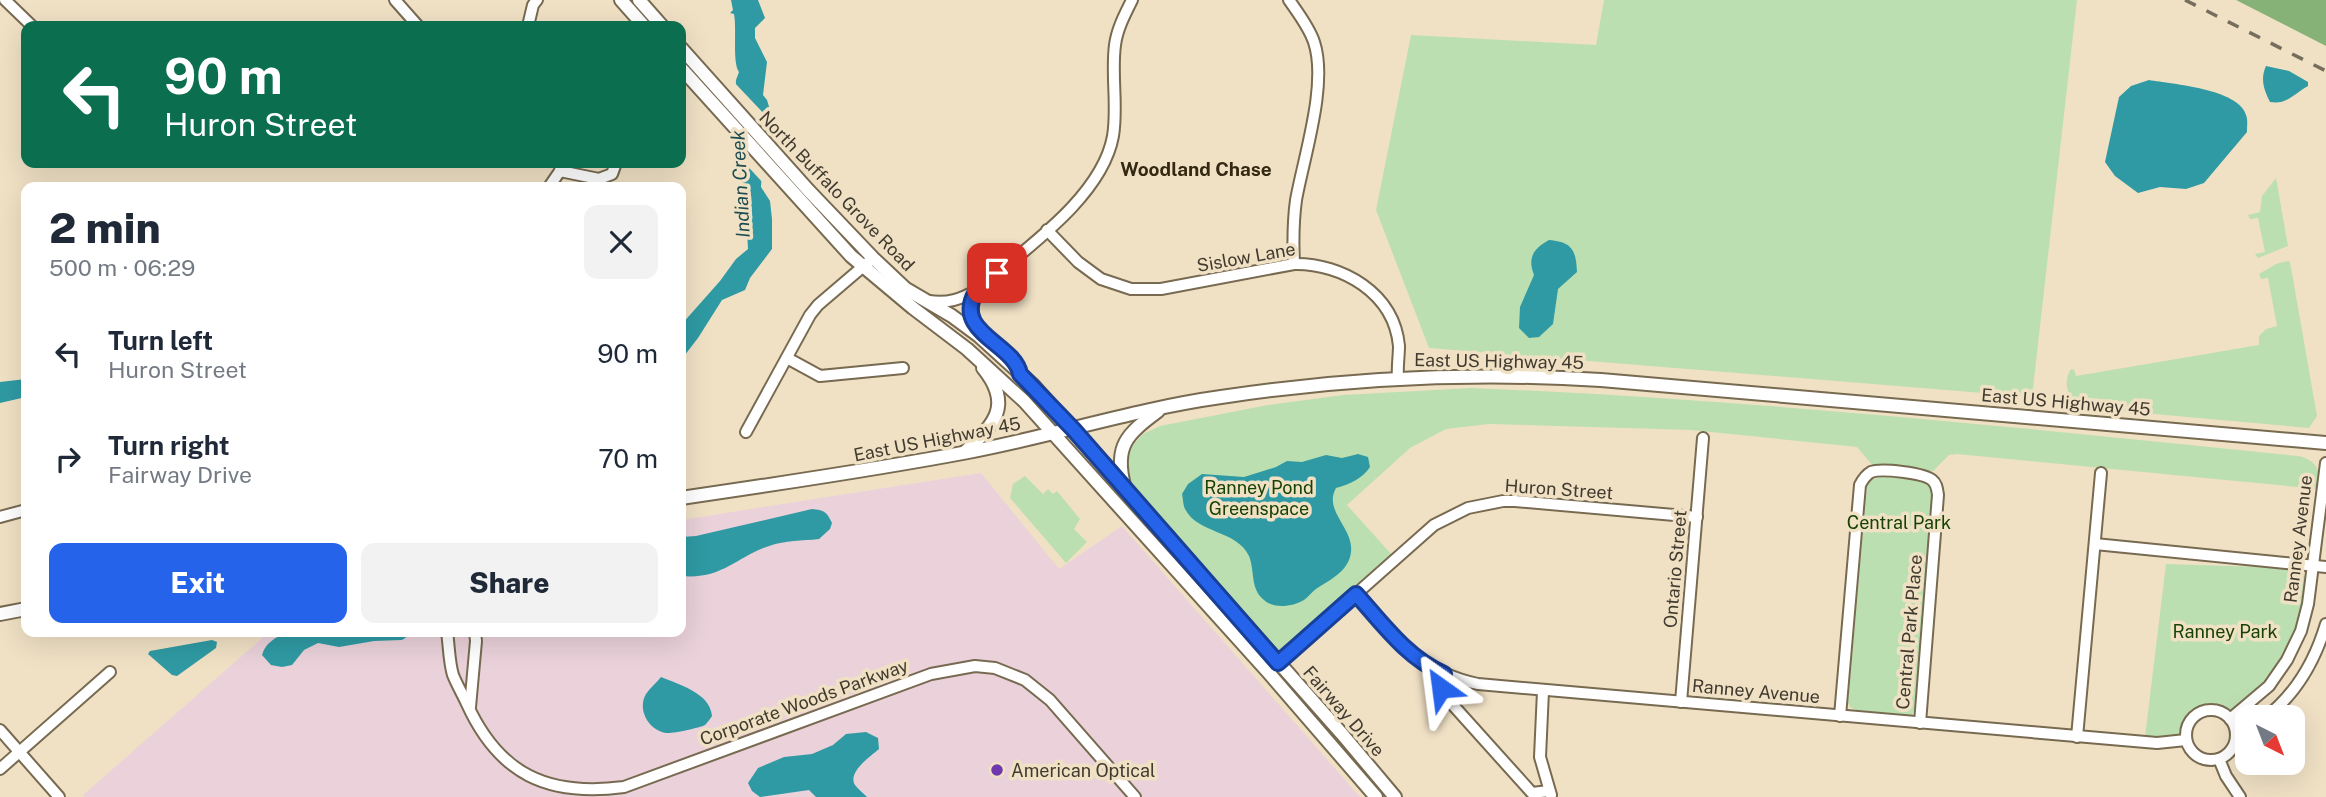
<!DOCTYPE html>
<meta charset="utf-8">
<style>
:root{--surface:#fff;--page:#f2f2f3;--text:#1f2937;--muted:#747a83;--accent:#2563eb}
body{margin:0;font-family:"Public Sans",sans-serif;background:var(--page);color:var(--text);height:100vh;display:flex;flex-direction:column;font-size:26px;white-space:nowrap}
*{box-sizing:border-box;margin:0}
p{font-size:23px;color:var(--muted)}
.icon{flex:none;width:38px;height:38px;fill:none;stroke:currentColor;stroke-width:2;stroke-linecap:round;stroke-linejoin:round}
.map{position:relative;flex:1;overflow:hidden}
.details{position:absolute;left:21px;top:182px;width:665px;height:455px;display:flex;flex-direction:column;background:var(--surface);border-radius:14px;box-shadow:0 7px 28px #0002}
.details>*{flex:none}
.banner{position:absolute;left:21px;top:21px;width:665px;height:147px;border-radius:14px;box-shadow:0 7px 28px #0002;background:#0b6e4f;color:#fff;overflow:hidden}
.needle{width:46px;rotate:138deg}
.buttons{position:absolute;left:2235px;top:705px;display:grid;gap:14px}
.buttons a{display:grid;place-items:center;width:70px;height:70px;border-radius:14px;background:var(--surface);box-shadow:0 7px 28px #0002;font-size:35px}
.pin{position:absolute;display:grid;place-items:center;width:60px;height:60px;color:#fff;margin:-30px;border-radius:14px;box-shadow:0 4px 10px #0006}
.me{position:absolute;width:77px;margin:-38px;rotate:329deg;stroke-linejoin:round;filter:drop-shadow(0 0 5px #0008)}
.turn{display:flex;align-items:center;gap:24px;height:147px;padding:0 28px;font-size:32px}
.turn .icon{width:91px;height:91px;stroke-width:2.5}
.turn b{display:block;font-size:49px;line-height:60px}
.round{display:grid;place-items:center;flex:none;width:74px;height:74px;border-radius:14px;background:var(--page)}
.overview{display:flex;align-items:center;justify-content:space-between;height:119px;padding:0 28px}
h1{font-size:42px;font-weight:800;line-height:52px}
.action{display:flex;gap:14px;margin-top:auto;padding:14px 28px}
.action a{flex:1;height:80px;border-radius:14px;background:var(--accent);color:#fff;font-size:28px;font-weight:800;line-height:80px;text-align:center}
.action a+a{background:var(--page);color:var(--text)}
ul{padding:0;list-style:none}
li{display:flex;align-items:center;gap:21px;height:105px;padding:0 28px}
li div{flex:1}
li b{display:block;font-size:26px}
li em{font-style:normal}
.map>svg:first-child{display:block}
.commercial{fill:#ead1da}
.green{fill:#bcdfb1}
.forest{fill:#86b278}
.water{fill:#2f9aa3}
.pier{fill:#f0e1c5}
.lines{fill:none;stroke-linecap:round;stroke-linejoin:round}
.minor-casing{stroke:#776a51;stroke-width:14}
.major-casing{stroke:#776a51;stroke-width:16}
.minor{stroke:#fff;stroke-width:10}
.major{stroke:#fff;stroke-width:12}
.rail{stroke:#766d5d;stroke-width:3.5;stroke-dasharray:12 12;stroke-linecap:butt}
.route-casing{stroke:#184099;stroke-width:18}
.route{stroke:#2563eb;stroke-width:12}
.poi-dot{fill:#7038af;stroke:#f0e1c5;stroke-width:2.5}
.labels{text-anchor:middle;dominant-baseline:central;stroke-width:7;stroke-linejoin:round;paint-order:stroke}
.street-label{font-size:18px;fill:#403a2f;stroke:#f0e1c5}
.park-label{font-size:18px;fill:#174204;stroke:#f0e1c5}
.poi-label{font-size:18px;fill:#403a2f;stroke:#f0e1c5;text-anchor:start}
.neighbourhood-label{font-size:19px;font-weight:bold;fill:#332811;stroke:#f0e1c5}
.water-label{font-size:19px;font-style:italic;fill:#1d4b4f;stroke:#f0e1c5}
</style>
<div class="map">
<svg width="2326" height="797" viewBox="0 0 2326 797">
<rect width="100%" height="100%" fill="#f0e1c5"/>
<!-- commercial -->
<path class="commercial" d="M 981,473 L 1059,569 L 1122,526 L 1360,797 L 85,797 L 83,795 L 269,632 L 681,632 L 681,520 Z"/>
<!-- green -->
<g class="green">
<path d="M 1604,0 L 2077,0 L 2032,397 L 1429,348 L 1376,210 L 1411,35 L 1596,45 Z"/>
<path d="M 2276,178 L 2288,246 L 2258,258 L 2255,254 L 2265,252 L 2258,218 L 2250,219 L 2248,215 L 2260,212 L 2262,196 Z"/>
<path d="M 2287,261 L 2290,262 L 2317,416 L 2309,428 L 2087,408 C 2069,402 2061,385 2071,369 L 2074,370 L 2076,376 L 2259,345 L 2259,336 L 2266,329 L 2277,326 L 2268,278 L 2261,279 L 2259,274 L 2276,264 Z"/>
<path d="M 1471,388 C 1748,399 2024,428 2299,456 C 2318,461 2321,471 2318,489 L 1957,454 L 1949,455 L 1933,471 L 1873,466 L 1857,447 L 1691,430 L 1489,424 L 1446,429 L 1410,448 L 1347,505 L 1393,556 L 1289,648 L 1281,651 L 1273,649 L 1160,518 L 1131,481 L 1127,460 L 1132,446 L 1143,434 L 1160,426 L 1268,405 L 1343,395 Z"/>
<path d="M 1025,476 L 1043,494 L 1048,489 L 1053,494 L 1057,491 L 1080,519 L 1074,529 L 1087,542 L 1066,563 L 1010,498 L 1013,484 Z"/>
<path d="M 1883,476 L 1925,481 L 1934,489 L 1917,703 L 1912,715 L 1856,710 L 1850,707 L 1848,703 L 1867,487 L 1871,480 Z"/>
<path d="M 2166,564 L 2296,568 L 2303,572 L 2307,580 L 2303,618 L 2273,677 L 2233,709 C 2225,710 2219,707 2210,706 C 2191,706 2187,723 2179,737 L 2170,740 L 2145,737 Z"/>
</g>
<!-- forest -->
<path class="forest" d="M 2236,0 L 2326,0 L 2326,46 Z"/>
<!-- water -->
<g class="water">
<path d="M 731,0 L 758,0 L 765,18 L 755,28 L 755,38 L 767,62 L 763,95 L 767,100 L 770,110 L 766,112 L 761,187 L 770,201 L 772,219 L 772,249 L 750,278 L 745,290 L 722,300 L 698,338 L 681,360 L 681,325 L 720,281 L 736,259 L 748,249 L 747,230 L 743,210 L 739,211 L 735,202 L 735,186 L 740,184 L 739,166 L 733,153 L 736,80 L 739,72 C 732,62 737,29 734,14 L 730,13 L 733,10 Z"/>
<path d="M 2266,66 L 2289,71 L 2308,82 L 2308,86 C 2295,93 2287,105 2270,102 C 2264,90 2260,79 2266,66 Z"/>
<path d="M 2149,80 C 2172,84 2239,89 2246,115 C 2248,119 2247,127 2247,132 L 2204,183 L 2186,189 L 2160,187 L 2138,193 L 2115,176 L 2105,162 L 2119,97 L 2131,86 Z"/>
<path d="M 1549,240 C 1573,242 1576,251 1577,272 L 1558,289 L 1553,324 L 1539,337 L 1529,338 L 1519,328 L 1520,307 L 1534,275 C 1527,258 1534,248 1549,240 Z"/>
<path d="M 26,379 L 26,397 L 0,403 L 0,382 Z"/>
<path d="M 1358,454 L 1368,457 L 1370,467 C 1362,479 1350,484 1336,488 C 1323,511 1354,528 1351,552 C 1349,571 1330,580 1316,589 C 1312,592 1308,597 1304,600 C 1292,607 1274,609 1264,600 C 1250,589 1255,571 1249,556 C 1237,530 1198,534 1185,509 C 1183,505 1183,498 1182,494 L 1188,484 L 1202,474 L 1244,477 L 1276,467 L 1287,461 L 1302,462 L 1326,455 L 1342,458 Z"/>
<path d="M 812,509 C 824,510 827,512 832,523 L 830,529 L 819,539 C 802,541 786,540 769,546 C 736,557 722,580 681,576 L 681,537 L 696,536 Z"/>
<path d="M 284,632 L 414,632 L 402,640 L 374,641 L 339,647 L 318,643 L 304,650 L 292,665 L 282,667 L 271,665 L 262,655 C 266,642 274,640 284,632 Z"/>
<path d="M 212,640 L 217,642 L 216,648 L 177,676 L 172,675 L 148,654 L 150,651 Z"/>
<path d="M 661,677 C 680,685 710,693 712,716 C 711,718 706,724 705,725 C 699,728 672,734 666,733 C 648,730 637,709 646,694 C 650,688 657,682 661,677 Z"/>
<path d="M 866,732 L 878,738 L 879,749 C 871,756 847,772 855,785 C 858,789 863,793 867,797 L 816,797 L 809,790 L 760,797 L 752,791 L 748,783 L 758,768 L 784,757 L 812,754 L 833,745 L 846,734 Z"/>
</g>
<!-- pier -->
<path class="pier" d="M 732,80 L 769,119 L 765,185 L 729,146 Z"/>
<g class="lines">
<defs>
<g id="minor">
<path d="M 5,0 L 32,26"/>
<path d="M 395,0 L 418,26"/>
<path d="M 1289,0 C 1298,13 1309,27 1314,42 C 1328,84 1304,156 1296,200 C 1293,222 1293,243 1294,264"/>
<path d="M 528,26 L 533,5 L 537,0"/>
<path d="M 560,171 L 599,179 L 612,174 L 616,163"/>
<path d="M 549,187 L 560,171 L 562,163"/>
<path d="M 1047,230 L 1078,262 L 1101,279 L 1131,289 L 1161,289 L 1294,264 C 1342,263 1394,293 1399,346 C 1399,356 1397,367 1398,378"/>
<path d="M 977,290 C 1022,251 1102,198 1113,136 C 1118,106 1111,75 1115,45 C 1117,29 1125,14 1132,0"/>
<path d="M 929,301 C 948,304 961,299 977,290 C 969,308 972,323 986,337"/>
<path d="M 787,358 L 820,376 L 903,368"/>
<path d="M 746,432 L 810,315 L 818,305 L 873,258"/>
<path d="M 0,517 L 26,510"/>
<path d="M 2095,544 L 2326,567"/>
<path d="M 1356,594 C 1393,635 1421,673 1478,684 L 2157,743 L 2186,740"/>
<path d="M 447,632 C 449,645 449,662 453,675 C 457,685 463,695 467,704 C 499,774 547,797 624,787 L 931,674 L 975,666 L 995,668 L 1025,680 L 1050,700 L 1135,797"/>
<path d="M 1268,672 L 1434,525 L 1468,508 L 1503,501 L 1515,501 L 1697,517"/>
<path d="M 1444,674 L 1441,688 L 1443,694 L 1532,793 L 1549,791"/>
<path d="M 1543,691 L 1540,757 L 1551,795"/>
<path d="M 1681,702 L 1703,438"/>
<path d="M 470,707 L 476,641 L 475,632"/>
<circle cx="2211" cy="735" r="25"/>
<path d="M 1840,716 L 1860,485 C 1863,479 1866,475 1871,472 C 1881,468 1924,473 1932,480 C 1937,484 1937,489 1938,495 L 1920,723"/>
<path d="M 2265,718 C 2296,694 2315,661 2326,624"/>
<path d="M 2230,719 L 2269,686 L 2287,660 L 2301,631 L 2308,604 L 2326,463"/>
<path d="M 0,730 L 59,797"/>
<path d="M 2077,737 L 2101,473"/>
<path d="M 2219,759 L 2226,776 L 2240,797"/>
<path d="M 0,769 L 110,672"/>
</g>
<g id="major">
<path d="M 621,0 L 644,26"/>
<path d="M 639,0 L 662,26"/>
<path d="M 681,48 L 809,191 L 873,258 L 906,289 L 952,316 L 979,336 L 1034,386 L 1342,734 L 1395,797"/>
<path d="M 681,68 L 851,256 L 913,308 L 967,349 L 1024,401 L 1268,672 L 1376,797"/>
<path d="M 965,452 C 993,425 1014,406 983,368"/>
<path d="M 1124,485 C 1114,446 1127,434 1158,411"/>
<path d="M 681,498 C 777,484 873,470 968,452 C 1053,436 1135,409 1221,397 C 1347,378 1474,372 1601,380 L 2326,443"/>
<path d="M 0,614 L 26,609"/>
</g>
</defs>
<!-- minor casing -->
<use href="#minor" class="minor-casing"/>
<!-- major casing -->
<use href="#major" class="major-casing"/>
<!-- minor -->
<use href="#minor" class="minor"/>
<!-- major -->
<use href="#major" class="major"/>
<!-- rail -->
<path class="rail" d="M 2185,0 L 2326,71"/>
</g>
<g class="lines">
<defs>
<path id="route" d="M 997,273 C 990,278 980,284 976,292 C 952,332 1015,344 1020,374 L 1073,429 L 1278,663 L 1356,594 C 1382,623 1407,658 1444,674 L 1441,688"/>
</defs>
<!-- route casing -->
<use href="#route" class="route-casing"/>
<!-- route -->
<use href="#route" class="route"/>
</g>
<!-- markers -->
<circle class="poi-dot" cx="997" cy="770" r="7"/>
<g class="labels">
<!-- street labels -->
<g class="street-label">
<text transform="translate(837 191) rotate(46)">North Buffalo Grove Road</text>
<text transform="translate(1246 257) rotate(-10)">Sislow Lane</text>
<text transform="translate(1499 361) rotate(1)">East US Highway 45</text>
<text transform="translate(2066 402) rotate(5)">East US Highway 45</text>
<text transform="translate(937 439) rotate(-11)">East US Highway 45</text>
<text transform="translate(1559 489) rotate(4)">Huron Street</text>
<text transform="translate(2298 539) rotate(-83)">Ranney Avenue</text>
<text transform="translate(1675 569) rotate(-85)">Ontario Street</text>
<text transform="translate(1909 632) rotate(-85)">Central Park Place</text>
<text transform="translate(1756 691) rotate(5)">Ranney Avenue</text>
<text transform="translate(804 702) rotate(-20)">Corporate Woods Parkway</text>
<text transform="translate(1344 711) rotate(49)">Fairway Drive</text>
</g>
<!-- park labels -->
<g class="park-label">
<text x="1259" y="487">Ranney Pond<tspan x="1259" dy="21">Greenspace</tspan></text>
<text x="1899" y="522">Central Park</text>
<text x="2225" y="631">Ranney Park</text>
</g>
<!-- poi labels -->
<g class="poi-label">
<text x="1011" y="770">American Optical</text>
</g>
<!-- neighbourhood labels -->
<g class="neighbourhood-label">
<text x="1196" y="169">Woodland Chase</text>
</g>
<!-- water labels -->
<g class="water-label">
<text transform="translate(740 184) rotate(-93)">Indian Creek</text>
</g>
</g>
</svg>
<div class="buttons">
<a><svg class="needle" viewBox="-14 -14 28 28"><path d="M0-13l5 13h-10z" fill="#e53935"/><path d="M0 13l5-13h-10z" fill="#747a83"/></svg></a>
</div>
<div class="pin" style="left:997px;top:273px;background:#d93025"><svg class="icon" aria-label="arrive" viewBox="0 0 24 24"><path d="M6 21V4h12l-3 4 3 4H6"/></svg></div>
<svg class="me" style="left:1441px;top:688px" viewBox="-20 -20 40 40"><path d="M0-17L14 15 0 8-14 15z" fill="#2563eb" stroke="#fff" stroke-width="4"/></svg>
<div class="banner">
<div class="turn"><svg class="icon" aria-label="left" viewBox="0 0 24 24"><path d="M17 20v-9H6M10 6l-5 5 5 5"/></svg><div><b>90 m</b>Huron Street</div></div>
</div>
<section class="details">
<div class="overview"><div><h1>2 min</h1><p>500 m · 06:29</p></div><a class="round"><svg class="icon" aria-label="close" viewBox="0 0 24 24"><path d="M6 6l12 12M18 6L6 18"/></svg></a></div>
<ul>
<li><svg class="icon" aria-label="left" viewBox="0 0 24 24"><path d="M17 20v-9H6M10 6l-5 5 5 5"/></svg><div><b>Turn left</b><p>Huron Street</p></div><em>90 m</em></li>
<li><svg class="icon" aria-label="right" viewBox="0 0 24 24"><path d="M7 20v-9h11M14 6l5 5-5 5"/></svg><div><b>Turn right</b><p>Fairway Drive</p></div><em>70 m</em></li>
</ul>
<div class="action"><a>Exit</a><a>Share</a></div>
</section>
</div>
